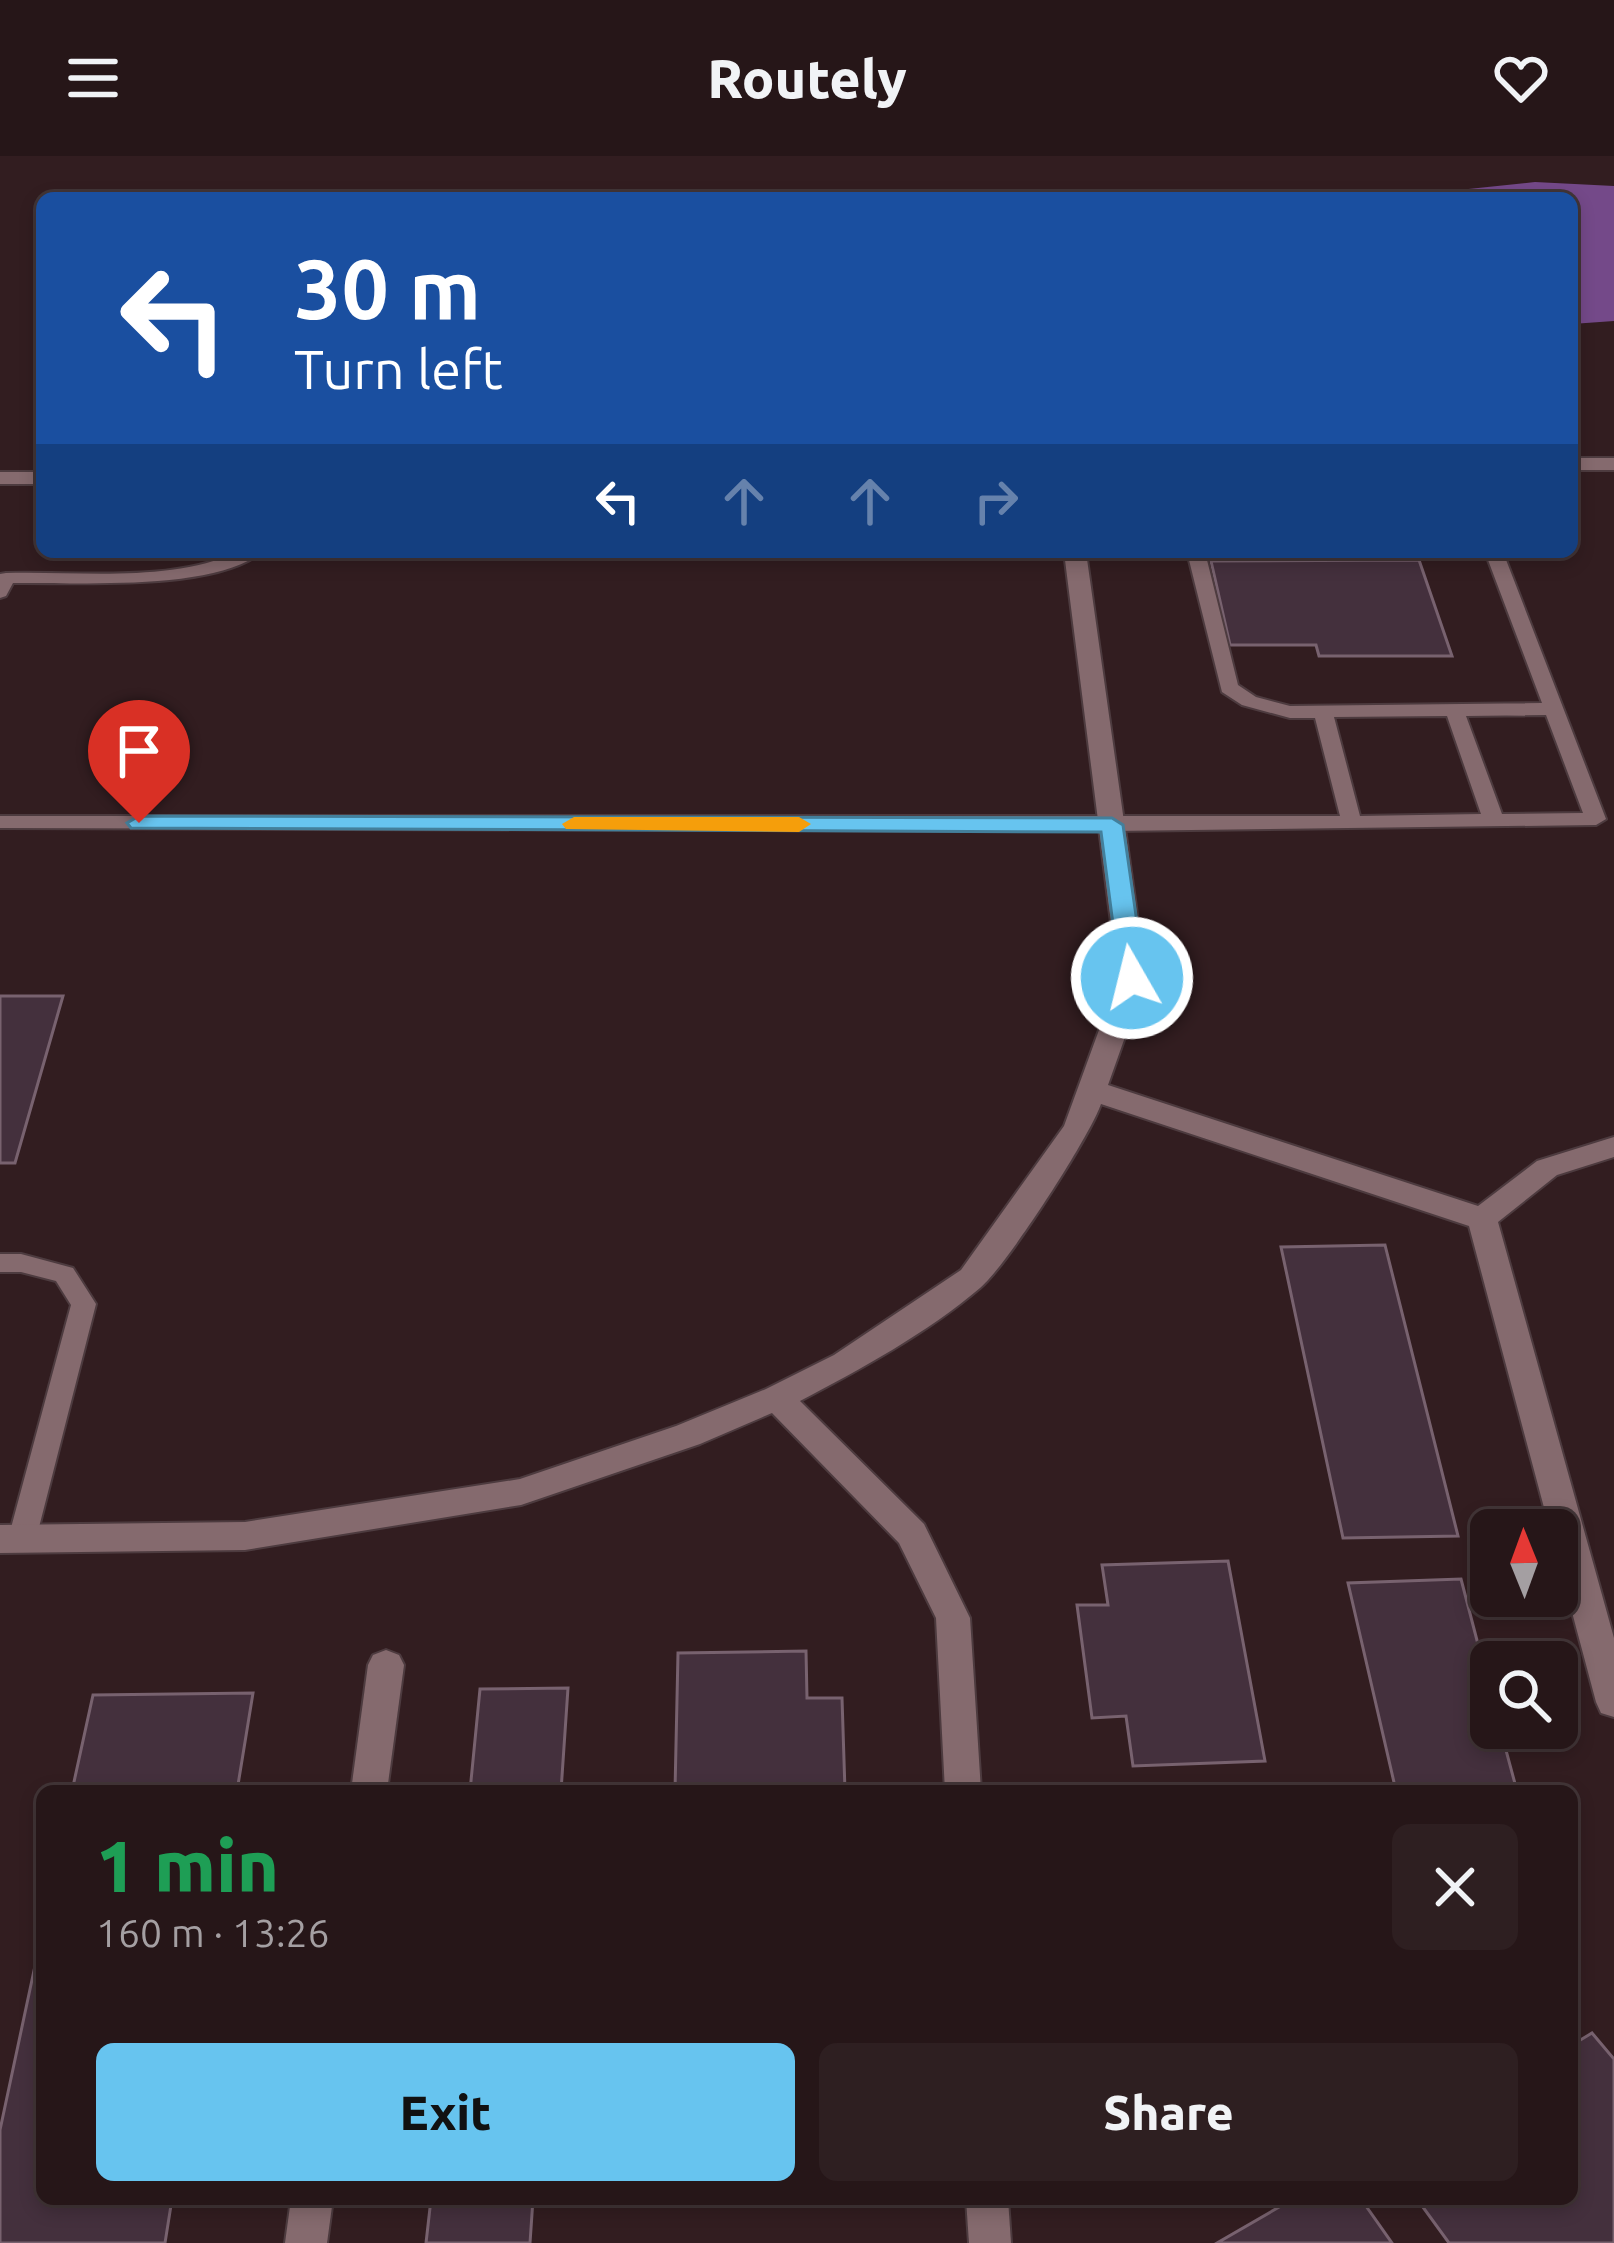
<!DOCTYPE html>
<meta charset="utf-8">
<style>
:root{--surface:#261618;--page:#2e1f21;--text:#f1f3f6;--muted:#a49fa2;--line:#423537;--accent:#67c4ef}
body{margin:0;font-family:Ubuntu,sans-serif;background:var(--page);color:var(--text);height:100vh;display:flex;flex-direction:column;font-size:45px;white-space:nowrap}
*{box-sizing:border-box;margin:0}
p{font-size:39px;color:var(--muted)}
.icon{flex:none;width:66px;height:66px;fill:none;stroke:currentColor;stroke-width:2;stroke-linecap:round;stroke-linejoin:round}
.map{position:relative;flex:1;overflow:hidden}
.details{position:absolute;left:36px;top:1629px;width:1542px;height:420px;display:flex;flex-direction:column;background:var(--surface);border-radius:18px;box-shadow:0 6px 18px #0003,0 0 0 3px var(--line)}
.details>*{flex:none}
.guide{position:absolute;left:36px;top:36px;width:1542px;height:366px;border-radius:18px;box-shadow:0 6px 18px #0003,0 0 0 3px var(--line);background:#1a4fa0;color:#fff;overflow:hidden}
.needle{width:78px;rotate:359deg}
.fabs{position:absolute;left:1470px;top:1353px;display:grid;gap:24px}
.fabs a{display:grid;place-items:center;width:108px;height:108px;border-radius:18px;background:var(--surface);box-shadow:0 6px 18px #0003,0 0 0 3px var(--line);font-size:60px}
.pin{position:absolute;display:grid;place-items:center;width:102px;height:102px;color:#fff;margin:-123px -51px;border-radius:50% 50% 50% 0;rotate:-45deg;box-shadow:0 0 12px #0007}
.pin .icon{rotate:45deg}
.me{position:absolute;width:132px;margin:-66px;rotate:352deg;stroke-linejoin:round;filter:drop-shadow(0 0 9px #0008)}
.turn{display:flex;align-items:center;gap:42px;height:252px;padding:0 60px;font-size:54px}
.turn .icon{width:156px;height:156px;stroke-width:2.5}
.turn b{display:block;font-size:84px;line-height:102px}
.lanes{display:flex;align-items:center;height:114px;padding:0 60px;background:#0003;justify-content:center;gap:60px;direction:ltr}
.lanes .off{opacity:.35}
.round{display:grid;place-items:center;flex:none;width:126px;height:126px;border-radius:18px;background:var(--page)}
.overview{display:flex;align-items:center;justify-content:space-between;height:204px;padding:0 60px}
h1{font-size:72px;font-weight:800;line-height:90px;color:#1e9e55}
.cta{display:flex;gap:24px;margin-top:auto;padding:24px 60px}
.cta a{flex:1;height:138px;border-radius:18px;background:var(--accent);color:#111;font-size:48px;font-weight:800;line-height:138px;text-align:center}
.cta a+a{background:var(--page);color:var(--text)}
header{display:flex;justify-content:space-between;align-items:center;height:156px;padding:0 60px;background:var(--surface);font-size:54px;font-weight:800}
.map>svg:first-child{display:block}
.water{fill:#744989}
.building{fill:#44303d;stroke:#78626f;stroke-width:3}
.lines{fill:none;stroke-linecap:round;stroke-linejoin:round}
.lane-casing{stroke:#4d3b3f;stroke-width:4}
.street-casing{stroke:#4d3b3f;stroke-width:4}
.secondary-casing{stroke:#4d3b3f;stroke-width:4}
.lane{fill:#856a6e;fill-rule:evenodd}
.street{fill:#856a6e;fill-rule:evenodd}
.secondary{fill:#856a6e;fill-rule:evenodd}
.route{fill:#67c4ef;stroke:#437f9b;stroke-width:3}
.slow{fill:#f59e0b}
</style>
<header><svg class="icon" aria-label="menu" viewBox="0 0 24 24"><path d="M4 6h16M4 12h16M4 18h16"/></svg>Routely<svg class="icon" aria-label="heart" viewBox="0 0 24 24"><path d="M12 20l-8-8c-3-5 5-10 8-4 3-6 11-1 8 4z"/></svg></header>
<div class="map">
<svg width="1614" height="2087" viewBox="0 0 1614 2087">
<rect width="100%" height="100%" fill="#321d20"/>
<!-- water -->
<path class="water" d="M 1535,26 L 1614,30 L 1614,165 L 1572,168 L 1572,42 L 1382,42 Z"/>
<!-- building -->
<g class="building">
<path d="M 1419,404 L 1452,500 L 1319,500 L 1316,489 L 1230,489 L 1211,405 Z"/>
<path d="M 0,840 L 63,840 L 15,1007 L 0,1007 Z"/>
<path d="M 1385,1089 L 1458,1380 L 1343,1382 L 1281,1091 Z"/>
<path d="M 1228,1405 L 1265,1605 L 1133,1610 L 1126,1560 L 1092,1562 L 1077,1449 L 1108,1449 L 1102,1409 Z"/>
<path d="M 1461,1423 L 1491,1538 L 1491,1572 L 1500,1572 L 1517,1635 L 1396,1635 L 1348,1427 Z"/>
<path d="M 806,1495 L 807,1542 L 842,1542 L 845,1635 L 675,1635 L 678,1497 Z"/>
<path d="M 568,1532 L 561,1635 L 470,1635 L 480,1533 Z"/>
<path d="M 253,1537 L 237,1635 L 72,1635 L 93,1539 Z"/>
<path d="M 42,1777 L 42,2043 L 172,2043 L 165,2087 L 0,2087 L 0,1974 Z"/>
<path d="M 1592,1877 L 1614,1903 L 1614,2087 L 1449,2087 L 1417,2043 L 1572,2043 L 1572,1889 Z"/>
<path d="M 431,2043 L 533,2043 L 530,2087 L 426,2087 Z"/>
<path d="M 1293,2043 L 1361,2043 L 1392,2087 L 1217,2087 Z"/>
</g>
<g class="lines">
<defs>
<g id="lane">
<path d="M 238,396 L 262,396 C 213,436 76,426 13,427 L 6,440 L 0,442 L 0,418 L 6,417 C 80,415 169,427 238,396 Z"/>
<path d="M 1187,396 L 1205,396 L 1238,529 L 1256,541 L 1290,550 L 1542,547 L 1485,396 L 1503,396 L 1606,663 L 1596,669 L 1112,675 L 0,672 L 0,660 L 1340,660 L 1315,562 L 1290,562 L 1242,549 L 1222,536 ZM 1546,559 L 1583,657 L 1502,658 L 1466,560 ZM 1447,560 L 1481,658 L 1360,660 L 1334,561 Z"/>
<path d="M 0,1098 L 21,1098 L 73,1112 L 96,1148 L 36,1383 L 32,1391 L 22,1394 L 12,1391 L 8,1383 L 71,1149 L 56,1125 L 21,1116 L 0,1116 Z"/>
</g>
<g id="street">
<path d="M 1064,396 L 1086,396 L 1146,822 L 1108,929 L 1478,1050 L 1537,1005 L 1614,981 L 1614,1001 L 1557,1019 L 1498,1066 L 1614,1482 L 1614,1561 L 1601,1557 L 1596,1546 L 1557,1400 L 1557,1374 L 1550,1374 L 1469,1070 L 1101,948 C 1089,982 1007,1109 980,1132 C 927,1177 861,1213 800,1245 L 924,1368 L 970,1462 L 981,1635 L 945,1635 L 936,1462 L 899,1387 L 772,1257 L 700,1288 L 521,1349 L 245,1394 L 0,1397 L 0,1369 L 245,1366 L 520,1323 L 676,1270 L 766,1233 L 834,1199 L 961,1114 L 1064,970 L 1118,822 Z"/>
<path d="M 386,1494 L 399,1499 L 404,1509 L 387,1635 L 351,1635 L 368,1509 L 373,1499 Z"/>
<path d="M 291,2043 L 333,2043 L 327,2087 L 285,2087 Z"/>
<path d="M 966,2043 L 1008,2043 L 1011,2087 L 969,2087 Z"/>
</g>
<g id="secondary">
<rect x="1572" y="302" width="42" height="12"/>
<rect x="0" y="316" width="42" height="12"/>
</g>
</defs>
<!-- lane casing -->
<use href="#lane" class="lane-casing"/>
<!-- street casing -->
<use href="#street" class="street-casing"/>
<!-- secondary casing -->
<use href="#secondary" class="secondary-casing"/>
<!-- lane -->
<use href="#lane" class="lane"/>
<!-- street -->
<use href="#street" class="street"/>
<!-- secondary -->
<use href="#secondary" class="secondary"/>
</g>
<!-- route -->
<path class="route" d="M 139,660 L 1112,662 L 1123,669 L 1145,822 L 1132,830 L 1120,822 L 1101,676 L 131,672 L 127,667 Z"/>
<!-- slow -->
<path class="slow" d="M 574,661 L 799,661 L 811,668 L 799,676 L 566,673 L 562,668 Z"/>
</svg>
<div class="fabs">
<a><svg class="needle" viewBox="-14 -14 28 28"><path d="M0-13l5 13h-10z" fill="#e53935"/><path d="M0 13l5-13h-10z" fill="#a49fa2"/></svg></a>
<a><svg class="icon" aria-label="search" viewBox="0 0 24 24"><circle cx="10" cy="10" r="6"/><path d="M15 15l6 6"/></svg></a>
</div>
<div class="pin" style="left:139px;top:667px;background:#d93025"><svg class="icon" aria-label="arrive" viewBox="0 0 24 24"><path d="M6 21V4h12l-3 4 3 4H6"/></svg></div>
<svg class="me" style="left:1132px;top:822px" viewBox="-20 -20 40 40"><circle r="17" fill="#67c4ef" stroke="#fff" stroke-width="3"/><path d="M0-11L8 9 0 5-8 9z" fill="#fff"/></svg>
<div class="guide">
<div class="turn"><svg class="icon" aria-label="left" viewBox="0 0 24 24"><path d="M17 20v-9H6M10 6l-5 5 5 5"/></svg><div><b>30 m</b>Turn left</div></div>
<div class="lanes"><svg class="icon" aria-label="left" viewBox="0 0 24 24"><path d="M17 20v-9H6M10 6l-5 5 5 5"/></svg><svg class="icon off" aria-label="ahead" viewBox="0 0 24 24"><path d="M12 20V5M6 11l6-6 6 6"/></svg><svg class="icon off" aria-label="ahead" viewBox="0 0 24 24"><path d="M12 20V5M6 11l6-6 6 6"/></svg><svg class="icon off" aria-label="right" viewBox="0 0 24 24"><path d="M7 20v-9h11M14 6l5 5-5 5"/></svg></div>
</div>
<section class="details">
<div class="overview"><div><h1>1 min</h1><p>160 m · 13:26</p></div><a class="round"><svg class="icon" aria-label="close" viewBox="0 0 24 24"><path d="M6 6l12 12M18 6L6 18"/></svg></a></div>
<div class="cta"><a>Exit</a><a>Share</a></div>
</section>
</div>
